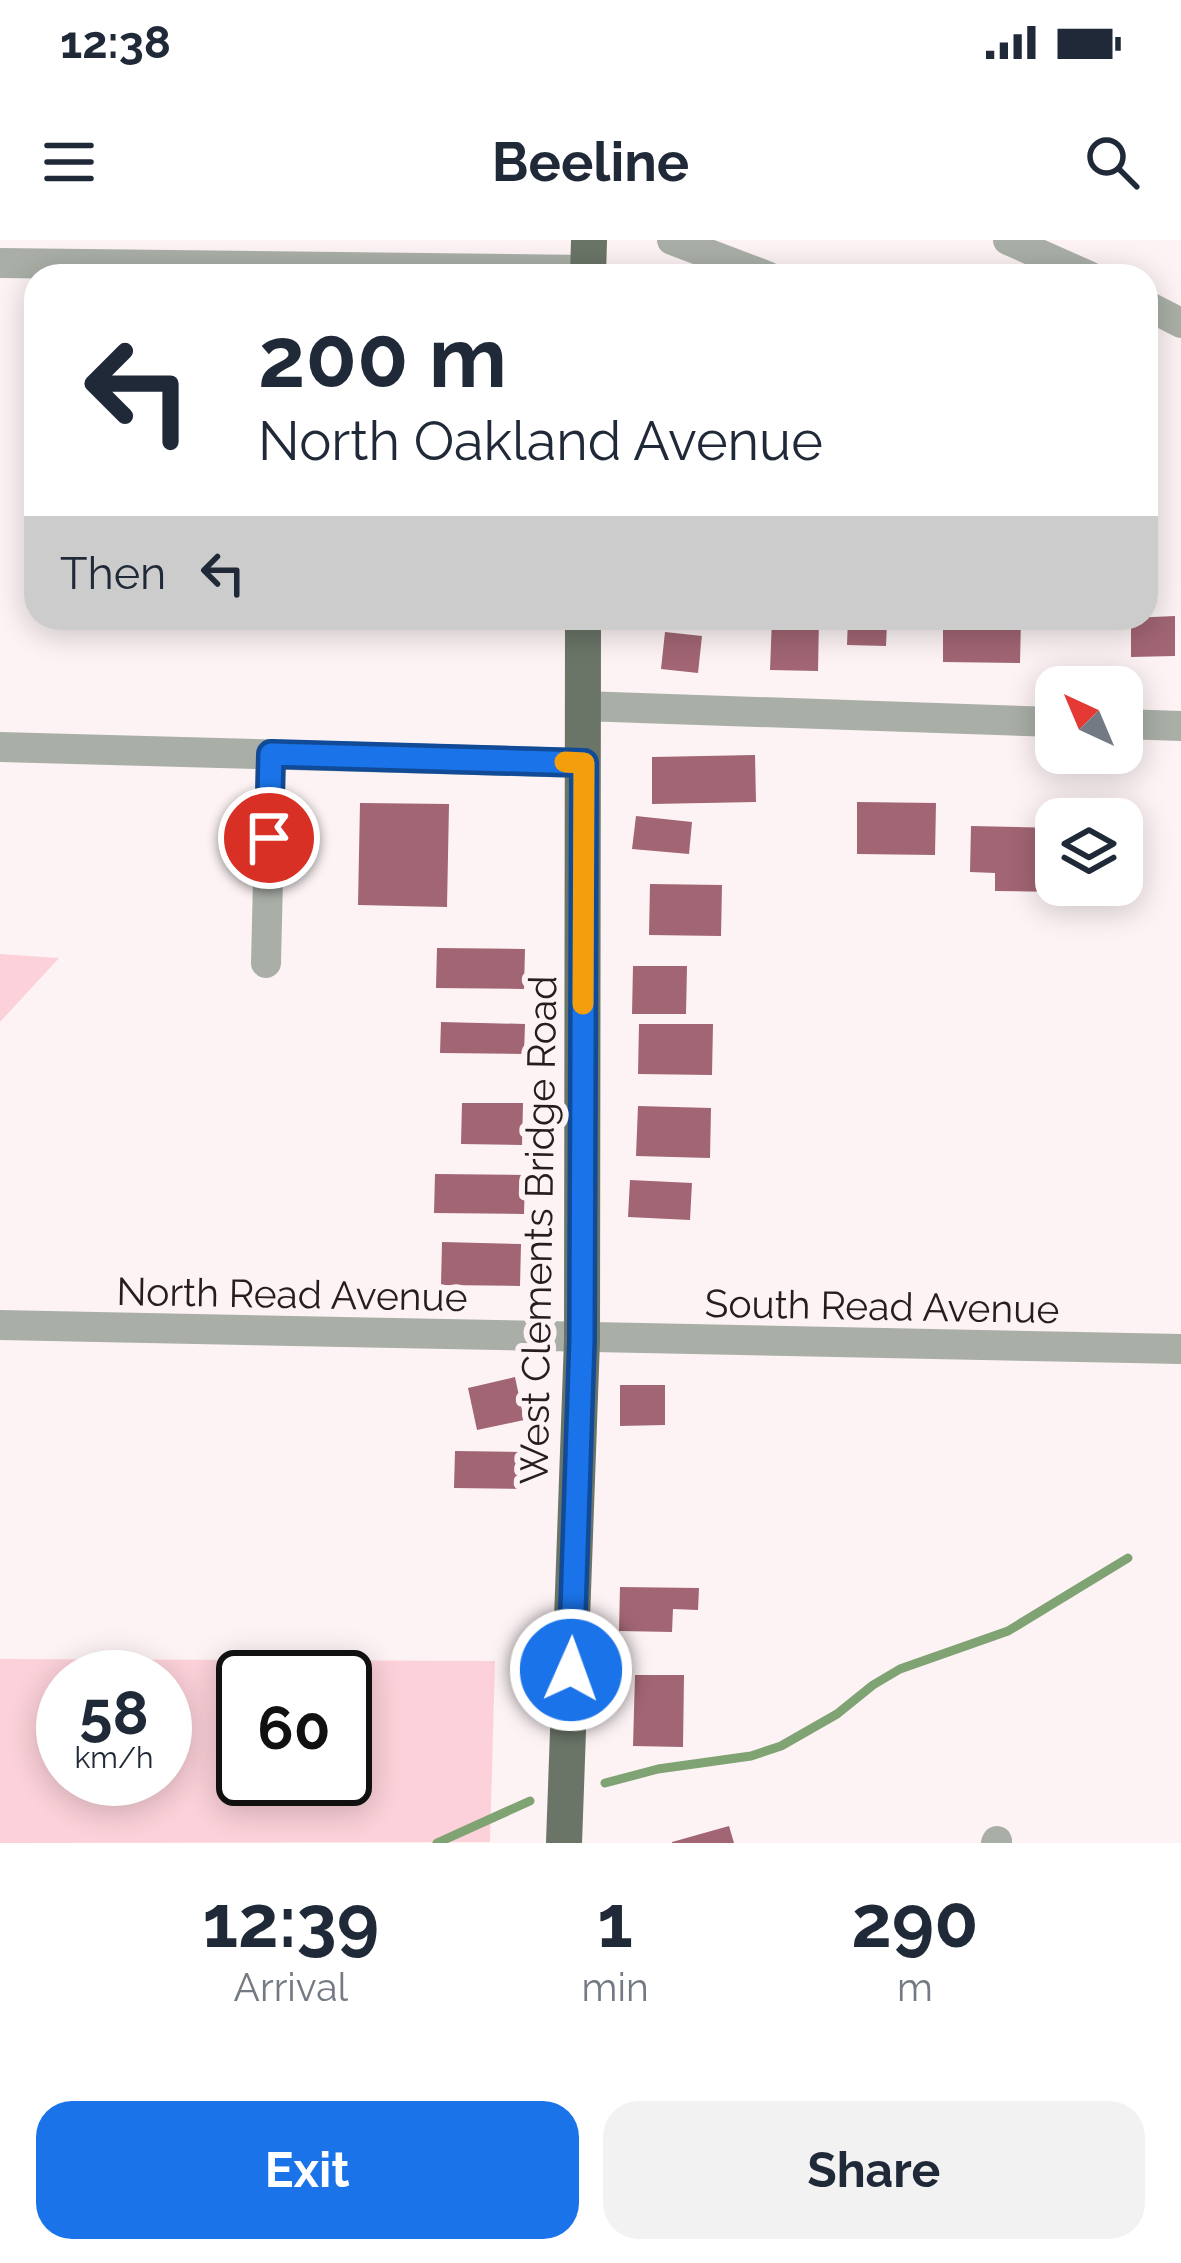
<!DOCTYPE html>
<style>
:root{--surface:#fff;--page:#f2f2f3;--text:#1f2937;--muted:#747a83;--accent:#1a73e8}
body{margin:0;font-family:Raleway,sans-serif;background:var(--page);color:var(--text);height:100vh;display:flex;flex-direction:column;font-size:45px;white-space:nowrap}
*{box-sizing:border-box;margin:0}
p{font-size:39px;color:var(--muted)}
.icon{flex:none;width:66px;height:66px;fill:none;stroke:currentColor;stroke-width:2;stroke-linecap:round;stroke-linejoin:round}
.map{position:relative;height:1603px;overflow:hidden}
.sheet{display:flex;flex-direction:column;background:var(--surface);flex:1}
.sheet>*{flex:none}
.guide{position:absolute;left:24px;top:24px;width:1134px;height:366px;border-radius:36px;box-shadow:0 6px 30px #0003;background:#fff;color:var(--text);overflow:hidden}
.needle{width:78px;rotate:316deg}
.controls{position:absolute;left:1035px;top:426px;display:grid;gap:24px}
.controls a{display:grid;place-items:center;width:108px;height:108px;border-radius:24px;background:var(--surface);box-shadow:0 6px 30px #0003;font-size:60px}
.speed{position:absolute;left:36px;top:1410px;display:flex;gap:24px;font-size:60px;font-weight:700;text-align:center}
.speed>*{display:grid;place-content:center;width:156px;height:156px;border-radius:50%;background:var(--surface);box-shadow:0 6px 30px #0003;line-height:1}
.speed small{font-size:30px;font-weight:400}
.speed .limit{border:6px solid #111;border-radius:18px;background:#fff;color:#111}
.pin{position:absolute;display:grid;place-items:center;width:102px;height:102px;color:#fff;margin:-51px;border:6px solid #fff;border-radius:50%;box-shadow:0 3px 12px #0007}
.me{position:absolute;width:132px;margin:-66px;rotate:2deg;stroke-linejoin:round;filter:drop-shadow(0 0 9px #0008)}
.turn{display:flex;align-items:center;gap:42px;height:252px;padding:0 36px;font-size:54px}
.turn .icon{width:156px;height:156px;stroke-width:2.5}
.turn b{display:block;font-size:84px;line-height:102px}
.then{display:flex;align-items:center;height:114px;padding:0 36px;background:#0003;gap:24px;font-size:45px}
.eta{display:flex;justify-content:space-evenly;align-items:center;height:204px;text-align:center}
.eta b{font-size:72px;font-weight:700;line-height:84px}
.button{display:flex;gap:24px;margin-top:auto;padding:24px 36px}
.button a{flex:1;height:138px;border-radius:36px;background:var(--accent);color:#fff;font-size:48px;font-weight:700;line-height:138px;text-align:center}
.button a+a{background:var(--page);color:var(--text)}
.status{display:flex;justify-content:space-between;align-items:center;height:84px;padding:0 60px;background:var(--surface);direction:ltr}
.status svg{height:33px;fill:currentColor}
header{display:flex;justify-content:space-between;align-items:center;height:156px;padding:0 36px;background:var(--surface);font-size:54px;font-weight:700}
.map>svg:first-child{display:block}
.green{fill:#fcd1d9;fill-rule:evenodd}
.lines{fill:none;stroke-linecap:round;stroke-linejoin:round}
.stream{stroke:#80a373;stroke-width:9}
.building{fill:#a16573}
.minor{stroke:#a9afa7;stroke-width:30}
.major{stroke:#6a7467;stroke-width:36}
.route-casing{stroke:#114b97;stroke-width:30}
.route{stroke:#1a73e8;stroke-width:21}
.slow{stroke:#f59e0b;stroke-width:21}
.labels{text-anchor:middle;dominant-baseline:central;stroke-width:12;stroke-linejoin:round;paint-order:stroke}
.street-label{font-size:39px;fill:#251d1e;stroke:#fdf3f5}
</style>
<div class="status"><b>12:38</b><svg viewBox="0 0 49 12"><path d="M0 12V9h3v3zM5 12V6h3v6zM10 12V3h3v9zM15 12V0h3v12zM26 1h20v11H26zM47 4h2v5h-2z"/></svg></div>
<header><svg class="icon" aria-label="menu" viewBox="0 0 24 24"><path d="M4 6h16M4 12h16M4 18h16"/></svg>Beeline<svg class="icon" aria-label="search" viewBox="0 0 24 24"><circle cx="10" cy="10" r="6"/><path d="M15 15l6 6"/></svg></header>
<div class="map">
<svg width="1181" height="1603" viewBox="0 0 1181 1603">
<rect width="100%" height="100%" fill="#fdf3f5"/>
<!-- green -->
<g class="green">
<path d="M 0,714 L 59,718 L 0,782 Z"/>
<path d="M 0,1419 L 495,1421 L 490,1602 L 0,1603 ZM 63,1437 L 165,1437 L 165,1539 L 63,1539 ZM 243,1437 L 345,1437 L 345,1539 L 243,1539 Z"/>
</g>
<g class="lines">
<!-- stream -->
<g class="stream">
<path d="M 605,1543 L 658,1529 L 751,1516 L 781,1506 L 837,1474 L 873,1445 L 900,1429 L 1008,1391 L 1128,1318"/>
<path d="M 437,1603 L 530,1561"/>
</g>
</g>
<!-- building -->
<g class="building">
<path d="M 1175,376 L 1175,416 L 1131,417 L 1131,378 Z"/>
<path d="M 387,378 L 475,378 L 474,387 L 387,388 Z"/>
<path d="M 772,378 L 819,378 L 818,431 L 770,430 Z"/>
<path d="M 848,378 L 928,378 L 927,385 L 887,383 L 886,406 L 847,405 Z"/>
<path d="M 943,378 L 1021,378 L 1020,423 L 943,422 Z"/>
<path d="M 665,392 L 702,396 L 698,433 L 661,429 Z"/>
<path d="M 755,515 L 756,562 L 652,564 L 652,517 Z"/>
<path d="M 857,562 L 936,563 L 935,615 L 857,614 Z"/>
<path d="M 360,563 L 449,564 L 447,667 L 358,665 Z"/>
<path d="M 636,576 L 692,582 L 689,614 L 632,609 Z"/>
<path d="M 971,586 L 1056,588 L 1056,645 L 1060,645 L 1060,652 L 995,651 L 995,633 L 970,632 Z"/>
<path d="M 650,644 L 722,645 L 721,696 L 649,695 Z"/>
<path d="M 437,708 L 525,709 L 524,749 L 436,748 Z"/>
<path d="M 633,726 L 687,726 L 686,774 L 632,774 Z"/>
<path d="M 441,782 L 525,784 L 524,814 L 440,813 Z"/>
<path d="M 639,784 L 713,784 L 712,835 L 638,834 Z"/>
<path d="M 462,863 L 523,863 L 522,905 L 461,904 Z"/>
<path d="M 638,866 L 711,868 L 710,918 L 636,916 Z"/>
<path d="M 435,934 L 525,935 L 524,974 L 434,973 Z"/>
<path d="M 630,940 L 692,943 L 690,980 L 628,977 Z"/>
<path d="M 442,1002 L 521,1004 L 520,1046 L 441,1045 Z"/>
<path d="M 515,1137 L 524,1180 L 477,1190 L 468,1148 Z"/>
<path d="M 620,1145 L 665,1145 L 665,1185 L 620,1186 Z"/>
<path d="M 455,1211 L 524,1212 L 523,1249 L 454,1248 Z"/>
<path d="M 620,1347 L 699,1348 L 698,1370 L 673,1369 L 672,1392 L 619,1391 Z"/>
<path d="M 635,1435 L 684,1435 L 683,1507 L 633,1506 Z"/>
<path d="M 729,1586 L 734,1603 L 672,1603 L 672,1602 Z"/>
</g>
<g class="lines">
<!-- minor -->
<g class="minor">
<path d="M 672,0 L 767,36"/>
<path d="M 1008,0 L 1089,36"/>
<path d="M 0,23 L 588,30"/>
<path d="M 1146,65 L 1181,83"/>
<path d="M 582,466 L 1056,482"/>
<path d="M 1122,484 L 1181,486"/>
<path d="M 0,507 L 584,523"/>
<path d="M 266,723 L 271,514"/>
<path d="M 0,1085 L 1181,1109"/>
<path d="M 996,1603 L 997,1601"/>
</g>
<!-- major -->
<g class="major">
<path d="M 588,36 L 589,0"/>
<path d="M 564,1603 L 582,1100 L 583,378"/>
</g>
</g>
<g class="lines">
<defs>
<path id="route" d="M 269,598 L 271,514 L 584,523 L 582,1100 L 571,1430"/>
</defs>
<!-- route casing -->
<use href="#route" class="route-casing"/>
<!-- route -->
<use href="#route" class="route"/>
<!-- slow -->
<path class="slow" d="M 565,522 L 584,523 L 583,764"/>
</g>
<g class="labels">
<!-- street labels -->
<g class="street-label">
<text transform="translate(538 990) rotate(-89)">West Clements Bridge Road</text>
<text transform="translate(292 1054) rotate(1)">North Read Avenue</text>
<text transform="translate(882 1066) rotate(1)">South Read Avenue</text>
</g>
</g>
</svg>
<div class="controls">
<a><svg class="needle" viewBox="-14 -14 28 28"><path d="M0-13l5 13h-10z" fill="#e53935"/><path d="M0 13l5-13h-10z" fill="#747a83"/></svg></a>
<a><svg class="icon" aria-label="layers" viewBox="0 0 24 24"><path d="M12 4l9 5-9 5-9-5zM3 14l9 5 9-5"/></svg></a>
</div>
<div class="speed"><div>58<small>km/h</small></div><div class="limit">60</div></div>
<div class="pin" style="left:269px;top:598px;background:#d93025"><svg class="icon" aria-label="arrive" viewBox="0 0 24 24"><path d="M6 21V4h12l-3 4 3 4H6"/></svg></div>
<svg class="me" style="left:571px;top:1430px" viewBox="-20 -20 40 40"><circle r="17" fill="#1a73e8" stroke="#fff" stroke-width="3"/><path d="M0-11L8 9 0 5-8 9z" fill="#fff"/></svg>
<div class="guide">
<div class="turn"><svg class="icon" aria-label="left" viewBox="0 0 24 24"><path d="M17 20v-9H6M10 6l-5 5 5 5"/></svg><div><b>200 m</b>North Oakland Avenue</div></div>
<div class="then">Then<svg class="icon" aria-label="left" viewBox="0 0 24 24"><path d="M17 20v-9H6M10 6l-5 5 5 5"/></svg></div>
</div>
</div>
<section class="sheet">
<div class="eta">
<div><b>12:39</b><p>Arrival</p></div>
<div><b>1</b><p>min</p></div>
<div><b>290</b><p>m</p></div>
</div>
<div class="button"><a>Exit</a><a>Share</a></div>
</section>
